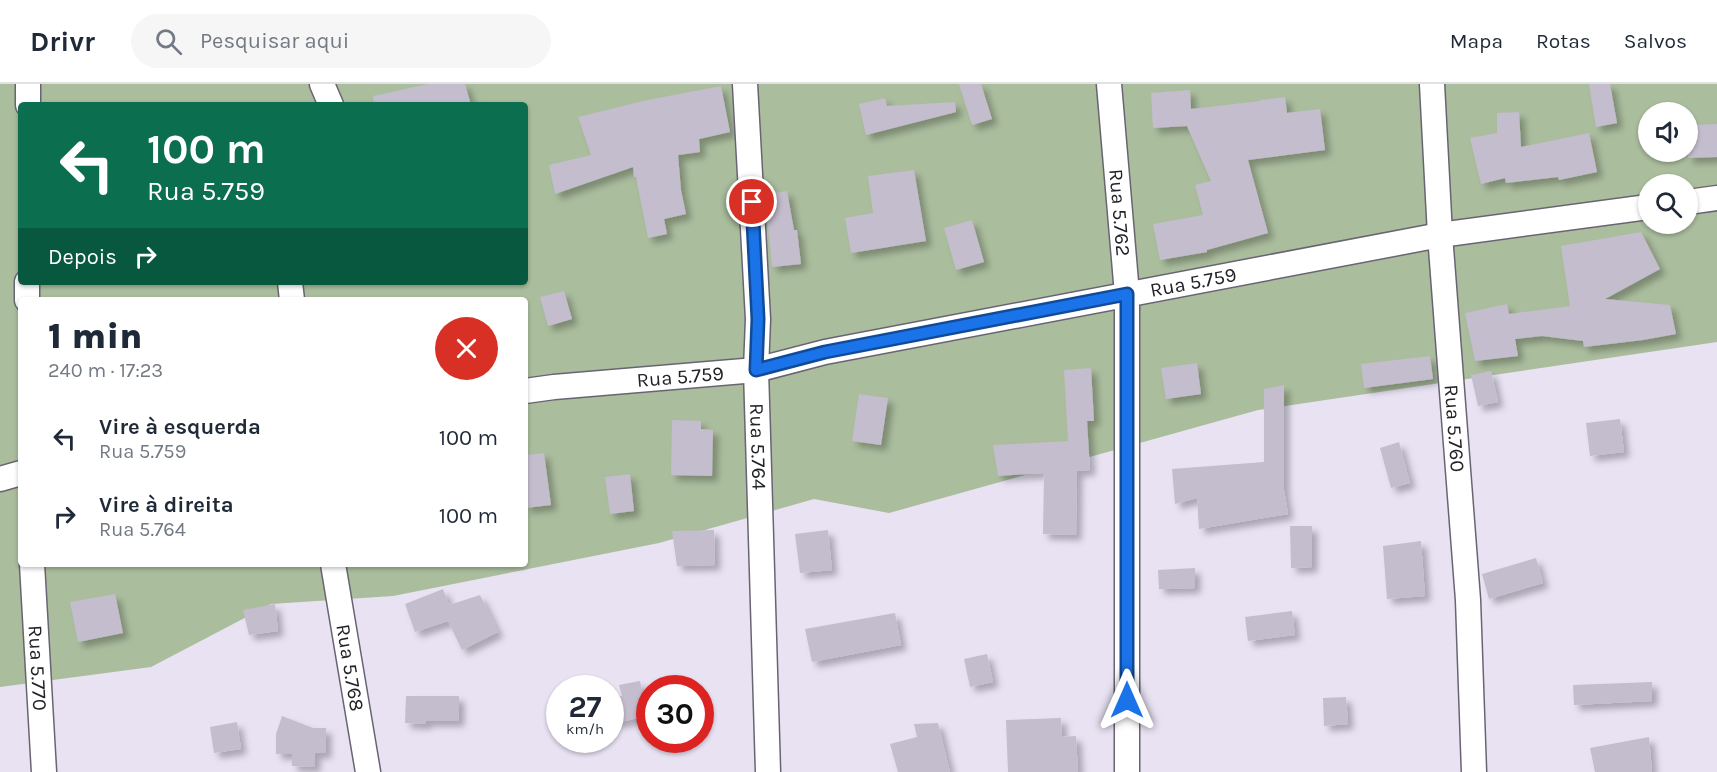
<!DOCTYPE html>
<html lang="pt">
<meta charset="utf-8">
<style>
:root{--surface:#fff;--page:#f6f6f7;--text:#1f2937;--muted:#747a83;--line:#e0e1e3}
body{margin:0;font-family:Karla,sans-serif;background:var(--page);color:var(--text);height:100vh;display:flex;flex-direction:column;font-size:22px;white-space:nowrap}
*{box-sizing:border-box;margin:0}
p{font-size:20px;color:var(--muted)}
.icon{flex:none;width:33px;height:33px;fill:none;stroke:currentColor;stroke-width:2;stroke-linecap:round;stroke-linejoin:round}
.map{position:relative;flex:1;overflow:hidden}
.sheet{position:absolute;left:18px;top:213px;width:510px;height:270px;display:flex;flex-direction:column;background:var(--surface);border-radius:6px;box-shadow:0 2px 4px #0004}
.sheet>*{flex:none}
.banner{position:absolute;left:18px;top:18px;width:510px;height:183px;border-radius:6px;box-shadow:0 2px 4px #0004;background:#0b6e4f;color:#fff;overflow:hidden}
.tools{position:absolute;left:1638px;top:18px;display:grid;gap:12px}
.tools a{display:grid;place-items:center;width:60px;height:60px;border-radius:50%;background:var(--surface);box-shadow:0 2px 4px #0004;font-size:30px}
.speed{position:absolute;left:546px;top:591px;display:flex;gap:12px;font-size:30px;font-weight:700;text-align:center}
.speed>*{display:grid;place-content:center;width:78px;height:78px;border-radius:50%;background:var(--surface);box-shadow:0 2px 4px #0004;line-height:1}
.speed small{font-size:15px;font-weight:400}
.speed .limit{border:9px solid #d22;background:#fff;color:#111}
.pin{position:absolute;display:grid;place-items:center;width:51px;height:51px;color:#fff;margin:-26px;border:3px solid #fff;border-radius:50%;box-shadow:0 2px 6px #0007}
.me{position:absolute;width:66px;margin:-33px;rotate:0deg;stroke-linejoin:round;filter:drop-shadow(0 0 4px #0008)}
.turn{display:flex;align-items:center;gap:21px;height:126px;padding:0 30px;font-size:27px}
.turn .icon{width:78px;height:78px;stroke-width:2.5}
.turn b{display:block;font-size:42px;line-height:51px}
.then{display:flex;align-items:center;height:57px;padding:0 30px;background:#0003;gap:12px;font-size:22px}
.round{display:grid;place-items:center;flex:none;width:63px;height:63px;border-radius:32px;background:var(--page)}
.overview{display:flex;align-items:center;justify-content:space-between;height:102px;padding:0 30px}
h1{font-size:36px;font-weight:800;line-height:45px}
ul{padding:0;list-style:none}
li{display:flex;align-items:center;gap:18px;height:78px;padding:0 30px}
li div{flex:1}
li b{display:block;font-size:22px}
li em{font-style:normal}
header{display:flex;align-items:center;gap:36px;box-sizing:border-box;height:84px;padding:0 30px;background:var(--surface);border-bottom:2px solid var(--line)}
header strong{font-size:28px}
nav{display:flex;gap:33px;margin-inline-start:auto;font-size:21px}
.search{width:420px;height:54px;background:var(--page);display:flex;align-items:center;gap:15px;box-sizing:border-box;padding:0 21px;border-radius:33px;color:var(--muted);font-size:22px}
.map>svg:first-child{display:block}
.green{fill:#aabd9d;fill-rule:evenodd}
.building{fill:#c3bdcd;filter:url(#shadow)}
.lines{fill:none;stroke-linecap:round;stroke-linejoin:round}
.minor-casing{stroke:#696473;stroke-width:27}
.minor{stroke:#fff;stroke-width:24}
.route-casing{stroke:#114b97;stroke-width:15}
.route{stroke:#1a73e8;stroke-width:10}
.labels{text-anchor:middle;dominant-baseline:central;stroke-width:6;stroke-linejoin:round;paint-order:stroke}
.street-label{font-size:20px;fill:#242228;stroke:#f5f0fe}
</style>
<header>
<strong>Drivr</strong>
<div class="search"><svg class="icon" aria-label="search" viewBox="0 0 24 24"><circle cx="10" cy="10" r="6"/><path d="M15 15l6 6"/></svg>Pesquisar aqui</div>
<nav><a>Mapa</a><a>Rotas</a><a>Salvos</a></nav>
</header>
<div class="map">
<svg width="1717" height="688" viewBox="0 0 1717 688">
<defs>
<filter id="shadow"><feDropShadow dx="5.5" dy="5.5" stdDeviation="3" flood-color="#0004"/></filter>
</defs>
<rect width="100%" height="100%" fill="#e8e2f3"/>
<!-- green -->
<path class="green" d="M 0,0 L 1717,0 L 1717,258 L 1258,326 L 889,429 L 814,415 L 659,459 L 393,512 L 271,520 L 151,583 L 0,603 ZM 21,21 L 525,21 L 525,198 L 21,198 ZM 1648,28 L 1688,28 L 1688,68 L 1648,68 ZM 1648,100 L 1688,100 L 1688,140 L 1648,140 ZM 21,216 L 525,216 L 525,480 L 21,480 Z"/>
<!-- building -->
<g class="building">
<path d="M 428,0 L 465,0 L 471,21 L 374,21 L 373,12 Z"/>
<path d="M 959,0 L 981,0 L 992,35 L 972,41 Z"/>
<path d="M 1589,0 L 1610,0 L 1617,39 L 1596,43 Z"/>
<path d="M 721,2 L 730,48 L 699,55 L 700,68 L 678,71 L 681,106 L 686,130 L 664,135 L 667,150 L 648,154 L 636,93 L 634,93 L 633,83 L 555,110 L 549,81 L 591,71 L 578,33 L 647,16 Z"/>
<path d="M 1190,6 L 1191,25 L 1260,17 L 1260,16 L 1285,13 L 1287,29 L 1320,25 L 1325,66 L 1248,76 L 1268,149 L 1207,166 L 1207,168 L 1160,176 L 1153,140 L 1203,131 L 1195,101 L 1211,97 L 1187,42 L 1153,44 L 1151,9 Z"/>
<path d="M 885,14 L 887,22 L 955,18 L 956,28 L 866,51 L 859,20 Z"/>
<path d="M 1519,28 L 1521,63 L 1589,49 L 1597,88 L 1559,96 L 1558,93 L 1506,99 L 1505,94 L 1481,100 L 1470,54 L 1497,49 L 1497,29 Z"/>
<path d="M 1717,40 L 1717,73 L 1688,74 L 1688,41 Z"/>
<path d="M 914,86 L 926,157 L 851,169 L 845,134 L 873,129 L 868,92 Z"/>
<path d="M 787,107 L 794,146 L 797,146 L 801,180 L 772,183 L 765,111 Z"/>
<path d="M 972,136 L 984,178 L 956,186 L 944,144 Z"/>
<path d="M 1641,148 L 1660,185 L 1605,215 L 1670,221 L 1676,250 L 1643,256 L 1584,263 L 1583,257 L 1542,252 L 1515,255 L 1518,272 L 1475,277 L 1465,229 L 1507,220 L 1509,230 L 1570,222 L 1561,162 Z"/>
<path d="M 564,207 L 572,235 L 548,242 L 540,213 Z"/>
<path d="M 1430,272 L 1433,295 L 1364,304 L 1361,280 Z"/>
<path d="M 1197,279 L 1201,310 L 1166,315 L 1161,284 Z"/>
<path d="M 1091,284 L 1094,337 L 1087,337 L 1090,386 L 1077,387 L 1076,451 L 1043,450 L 1044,389 L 998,392 L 993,361 L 1068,357 L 1064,286 Z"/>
<path d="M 1491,287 L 1498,318 L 1478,322 L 1471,291 Z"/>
<path d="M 1284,301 L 1284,406 L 1288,430 L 1199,445 L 1197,414 L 1175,420 L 1172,385 L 1264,378 L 1264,305 Z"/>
<path d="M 859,310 L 888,314 L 881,361 L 852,357 Z"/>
<path d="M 1620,335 L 1624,368 L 1590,372 L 1586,339 Z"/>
<path d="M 672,336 L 701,337 L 701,345 L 713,346 L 712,392 L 671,391 Z"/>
<path d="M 1399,358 L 1410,399 L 1391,404 L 1380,364 Z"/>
<path d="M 544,369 L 551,421 L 525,424 L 525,371 Z"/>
<path d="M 630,390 L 634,427 L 610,430 L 605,393 Z"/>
<path d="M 1290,442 L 1312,442 L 1312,483 L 1291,484 Z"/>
<path d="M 714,446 L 715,481 L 677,482 L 672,447 Z"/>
<path d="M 828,446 L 832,486 L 800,489 L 795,450 Z"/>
<path d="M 1421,457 L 1425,512 L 1387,515 L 1383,462 Z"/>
<path d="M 1536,474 L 1543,499 L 1489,515 L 1482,490 Z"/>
<path d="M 1195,484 L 1195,504 L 1159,505 L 1158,486 Z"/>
<path d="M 443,505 L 449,521 L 480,511 L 498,548 L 462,566 L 448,537 L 415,548 L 405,520 Z"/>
<path d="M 115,510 L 123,549 L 78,558 L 70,518 Z"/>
<path d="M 275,520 L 278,547 L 249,551 L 243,526 Z"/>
<path d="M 1292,527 L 1295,551 L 1248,557 L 1245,533 Z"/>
<path d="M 895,529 L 901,561 L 812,578 L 805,545 Z"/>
<path d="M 987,570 L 993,598 L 970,603 L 964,575 Z"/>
<path d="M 640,597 L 647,632 L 616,639 L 611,614 L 622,612 L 619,601 Z"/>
<path d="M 1652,598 L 1652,617 L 1574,621 L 1573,601 Z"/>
<path d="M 406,612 L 459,612 L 459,637 L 426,637 L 426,640 L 405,639 Z"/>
<path d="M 1346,613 L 1348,640 L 1324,642 L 1323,614 Z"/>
<path d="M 282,632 L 313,644 L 326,644 L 326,669 L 315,669 L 315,683 L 292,682 L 292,670 L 276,670 L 276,650 Z"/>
<path d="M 1061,634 L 1062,653 L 1076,652 L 1078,688 L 1008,688 L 1006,636 Z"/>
<path d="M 237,638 L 241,665 L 214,669 L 210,643 Z"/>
<path d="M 938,639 L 950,688 L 898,688 L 890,660 L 917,653 L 914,640 Z"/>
<path d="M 1649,653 L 1652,688 L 1595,688 L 1590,664 Z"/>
</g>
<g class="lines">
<defs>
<g id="minor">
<path d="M 322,0 L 331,21"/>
<path id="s1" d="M 745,0 L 758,235 L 756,286 L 768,688"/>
<path id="s2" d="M 1109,0 L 1127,210 L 1127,688"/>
<path id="s3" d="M 1432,0 L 1440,151 L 1468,516 L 1474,688"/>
<path d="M 28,21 L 28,0"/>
<path d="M 1688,118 L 1717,114"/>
<path d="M 290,198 L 292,216"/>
<path d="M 27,216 L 27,198"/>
<path id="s4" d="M 525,307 L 554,303 L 756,286 L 825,268 L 1440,151 L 1648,123"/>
<path d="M 0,395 L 21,389"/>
<path id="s5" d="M 32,480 L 44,688"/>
<path id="s6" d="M 333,480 L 368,688"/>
</g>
</defs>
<!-- minor casing -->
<use href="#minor" class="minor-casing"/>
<!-- minor -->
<use href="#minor" class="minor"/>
</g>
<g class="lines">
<defs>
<path id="route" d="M 752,118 L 758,235 L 756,286 L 825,268 L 1127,210 L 1127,616"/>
</defs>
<!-- route casing -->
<use href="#route" class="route-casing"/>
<!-- route -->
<use href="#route" class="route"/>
</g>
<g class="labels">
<!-- street labels -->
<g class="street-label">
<text stroke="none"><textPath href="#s2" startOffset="129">Rua 5.762</textPath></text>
<text stroke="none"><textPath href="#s4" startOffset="678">Rua 5.759</textPath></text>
<text stroke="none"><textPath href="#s4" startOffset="156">Rua 5.759</textPath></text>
<text stroke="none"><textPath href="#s3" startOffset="345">Rua 5.760</textPath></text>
<text stroke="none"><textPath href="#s1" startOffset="363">Rua 5.764</textPath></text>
<text stroke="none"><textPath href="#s5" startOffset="104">Rua 5.770</textPath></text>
<text stroke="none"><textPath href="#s6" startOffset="105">Rua 5.768</textPath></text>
</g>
</g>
</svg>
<div class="tools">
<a><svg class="icon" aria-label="sound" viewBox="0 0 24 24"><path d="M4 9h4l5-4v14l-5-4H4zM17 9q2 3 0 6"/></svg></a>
<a><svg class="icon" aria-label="search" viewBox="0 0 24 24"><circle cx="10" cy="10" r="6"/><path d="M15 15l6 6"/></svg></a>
</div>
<div class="speed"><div>27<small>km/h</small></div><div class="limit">30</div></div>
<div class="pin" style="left:752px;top:118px;background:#d93025"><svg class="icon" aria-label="arrive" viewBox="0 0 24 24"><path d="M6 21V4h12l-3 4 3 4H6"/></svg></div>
<svg class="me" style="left:1127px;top:616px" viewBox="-20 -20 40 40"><path d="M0-17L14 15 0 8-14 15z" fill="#1a73e8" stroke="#fff" stroke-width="4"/></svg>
<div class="banner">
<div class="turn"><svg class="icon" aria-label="left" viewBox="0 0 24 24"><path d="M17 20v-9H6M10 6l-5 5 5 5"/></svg><div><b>100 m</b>Rua 5.759</div></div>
<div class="then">Depois<svg class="icon" aria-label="right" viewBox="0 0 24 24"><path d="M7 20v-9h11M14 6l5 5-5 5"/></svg></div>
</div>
<section class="sheet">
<div class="overview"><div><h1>1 min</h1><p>240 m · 17:23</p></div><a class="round" style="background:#d93025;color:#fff"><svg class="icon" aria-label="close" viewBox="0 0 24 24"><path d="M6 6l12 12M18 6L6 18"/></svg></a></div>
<ul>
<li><svg class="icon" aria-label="left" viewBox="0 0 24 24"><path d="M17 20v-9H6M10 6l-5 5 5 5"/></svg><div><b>Vire à esquerda</b><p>Rua 5.759</p></div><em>100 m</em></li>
<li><svg class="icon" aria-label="right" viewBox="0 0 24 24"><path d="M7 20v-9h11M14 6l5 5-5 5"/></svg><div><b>Vire à direita</b><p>Rua 5.764</p></div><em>100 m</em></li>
</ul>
</section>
</div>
